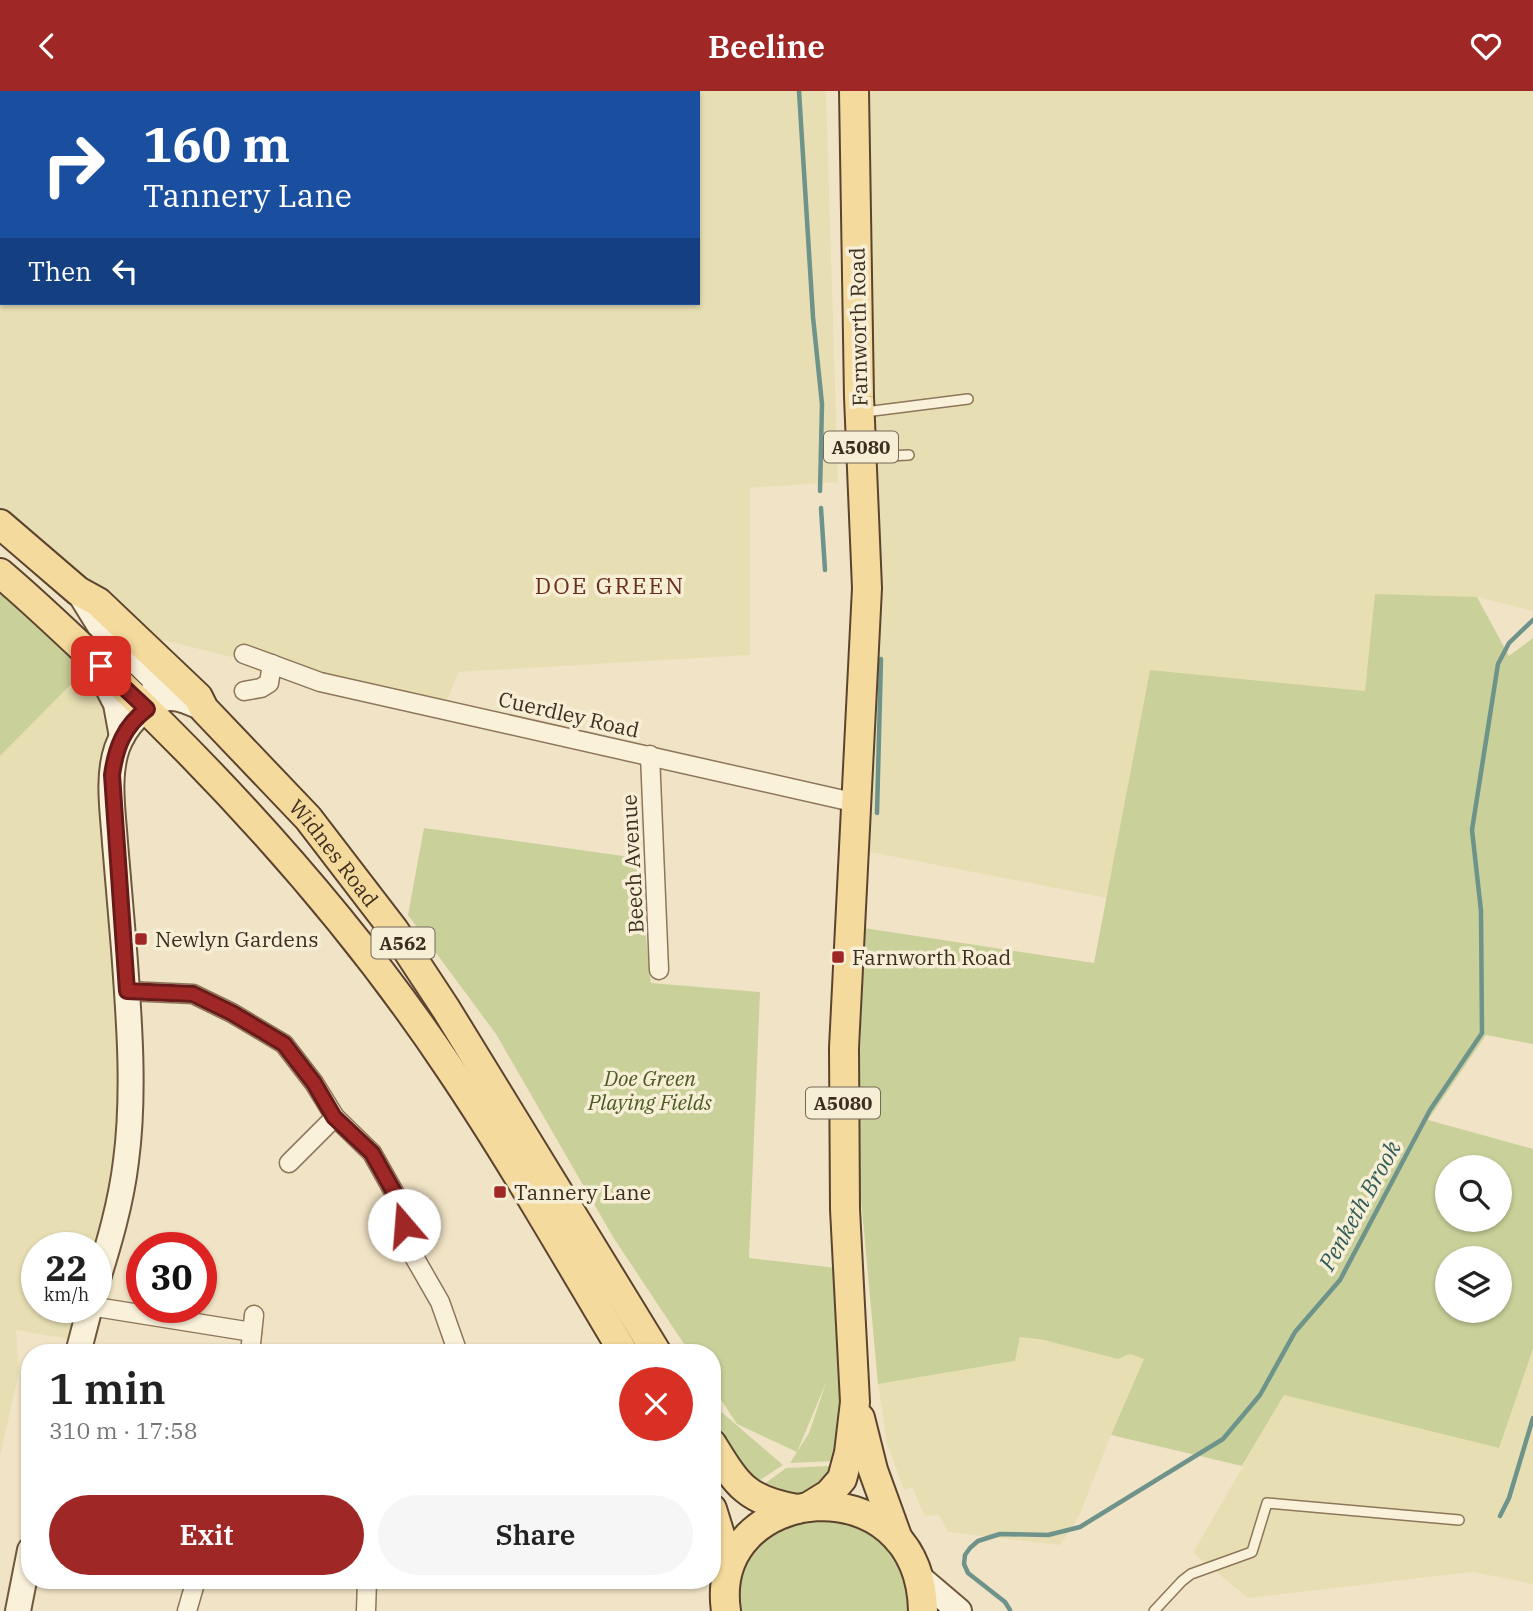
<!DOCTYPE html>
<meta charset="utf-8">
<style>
:root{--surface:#fff;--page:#f6f6f6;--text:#222;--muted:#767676;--accent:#9f2827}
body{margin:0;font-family:"IBM Plex Serif",serif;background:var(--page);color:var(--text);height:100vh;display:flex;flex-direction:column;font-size:26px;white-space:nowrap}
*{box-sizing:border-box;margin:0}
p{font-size:23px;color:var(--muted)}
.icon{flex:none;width:38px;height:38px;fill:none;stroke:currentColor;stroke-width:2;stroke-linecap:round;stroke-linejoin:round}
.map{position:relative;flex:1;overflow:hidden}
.sheet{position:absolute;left:21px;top:1253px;width:700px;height:245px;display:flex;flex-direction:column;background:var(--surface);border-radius:28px;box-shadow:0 2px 5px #0004}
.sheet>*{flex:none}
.guide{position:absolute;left:0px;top:0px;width:700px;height:214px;box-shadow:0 2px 5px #0004;background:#1a4fa0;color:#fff;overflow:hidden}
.fabs{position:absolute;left:1435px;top:1064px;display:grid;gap:14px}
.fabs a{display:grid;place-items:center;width:77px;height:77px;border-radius:50%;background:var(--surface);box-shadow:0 2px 5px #0004;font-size:35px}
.speed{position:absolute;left:21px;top:1141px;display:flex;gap:14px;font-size:35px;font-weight:700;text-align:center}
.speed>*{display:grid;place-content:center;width:91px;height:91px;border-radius:50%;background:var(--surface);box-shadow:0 2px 5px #0004;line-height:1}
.speed small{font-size:18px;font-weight:400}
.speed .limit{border:10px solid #d22;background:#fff;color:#111}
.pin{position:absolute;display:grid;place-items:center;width:60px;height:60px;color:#fff;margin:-30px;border-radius:14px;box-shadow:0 4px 10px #0006}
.me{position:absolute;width:77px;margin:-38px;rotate:342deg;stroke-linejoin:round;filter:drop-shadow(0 0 5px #0008)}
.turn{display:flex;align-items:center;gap:24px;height:147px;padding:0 28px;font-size:32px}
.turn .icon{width:91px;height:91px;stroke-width:2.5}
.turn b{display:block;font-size:49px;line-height:60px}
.then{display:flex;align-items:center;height:66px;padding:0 28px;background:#0003;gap:14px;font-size:26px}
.round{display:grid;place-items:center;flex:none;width:74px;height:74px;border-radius:37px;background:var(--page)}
.overview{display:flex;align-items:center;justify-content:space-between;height:119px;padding:0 28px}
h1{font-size:42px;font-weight:600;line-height:52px}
.action{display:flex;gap:14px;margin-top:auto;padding:14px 28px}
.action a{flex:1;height:80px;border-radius:42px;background:var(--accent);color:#fff;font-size:28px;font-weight:600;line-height:80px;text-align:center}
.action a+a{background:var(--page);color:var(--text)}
header{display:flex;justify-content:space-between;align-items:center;height:91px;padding:0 28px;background:var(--accent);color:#fff;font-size:32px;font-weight:600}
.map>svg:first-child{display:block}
.farmland{fill:#e7dfb3;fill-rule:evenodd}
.green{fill:#c9d099;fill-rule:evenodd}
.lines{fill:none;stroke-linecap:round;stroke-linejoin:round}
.stream{stroke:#6d938a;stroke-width:4.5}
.lane-casing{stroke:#8d765a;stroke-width:12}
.street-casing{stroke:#8d765a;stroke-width:21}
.secondary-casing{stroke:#6f573d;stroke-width:28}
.primary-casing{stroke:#5b442f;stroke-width:32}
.lane{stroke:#faf1da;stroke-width:9}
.street{stroke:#faf1da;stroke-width:18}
.secondary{stroke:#faf1da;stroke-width:24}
.primary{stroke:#f5da9d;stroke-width:28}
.route-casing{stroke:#671a19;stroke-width:18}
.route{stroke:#9f2827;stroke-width:12}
.poi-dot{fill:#9f2827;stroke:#f7eed6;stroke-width:2.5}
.labels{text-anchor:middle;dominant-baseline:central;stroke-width:7;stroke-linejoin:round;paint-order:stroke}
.shield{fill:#f7eed6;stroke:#756856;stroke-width:2}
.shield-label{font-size:19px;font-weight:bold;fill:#3d2e1f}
.street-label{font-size:21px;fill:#3d2e1f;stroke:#f7eed6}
.poi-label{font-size:21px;fill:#3d2e1f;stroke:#f7eed6;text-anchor:start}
.park-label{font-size:21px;font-style:italic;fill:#4c5a25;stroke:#f7eed6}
.neighbourhood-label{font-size:23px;letter-spacing:2px;fill:#6b2d1c;stroke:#f7eed6}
.water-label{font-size:23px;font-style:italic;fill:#2e5d5a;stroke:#f7eed6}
</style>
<header><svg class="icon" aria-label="back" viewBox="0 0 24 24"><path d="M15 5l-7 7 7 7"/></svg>Beeline<svg class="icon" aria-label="heart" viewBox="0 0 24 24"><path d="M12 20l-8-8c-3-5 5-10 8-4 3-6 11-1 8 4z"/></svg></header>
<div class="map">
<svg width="1533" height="1520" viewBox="0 0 1533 1520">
<rect width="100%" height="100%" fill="#f1e4c6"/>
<!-- farmland -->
<g class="farmland">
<path d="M 0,0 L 826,0 L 838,391 L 750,397 L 750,564 L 459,581 L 443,618 L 134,542 L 0,437 ZM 2,2 L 698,2 L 698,212 L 2,212 Z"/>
<path d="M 868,0 L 1533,0 L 1533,520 L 1477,506 L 1365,600 L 1150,579 L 1107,807 L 865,760 Z"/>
<path d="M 92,572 L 112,626 L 120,913 L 118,1075 L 96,1157 L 37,1157 L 37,1216 L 83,1216 L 74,1249 L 16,1239 L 19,1281 L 0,1365 L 0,665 Z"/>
<path d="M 1020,1246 L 1130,1263 L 1145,1268 L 1111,1344 L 1079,1425 L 1060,1454 L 948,1441 L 939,1424 L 925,1425 L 912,1396 L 904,1399 L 887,1353 L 878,1293 L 1015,1270 Z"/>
<path d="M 1533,1258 L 1533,1493 L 1472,1481 L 1248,1507 L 1193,1462 L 1284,1304 L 1499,1357 Z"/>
</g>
<!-- green -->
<g class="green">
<path d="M 0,491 L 92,572 L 0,665 Z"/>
<path d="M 1375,503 L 1477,506 L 1509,565 L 1533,547 L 1533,953 L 1486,944 L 1428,1029 L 1533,1058 L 1533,1258 L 1499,1357 L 1284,1304 L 1242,1375 L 1111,1344 L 1144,1268 L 1130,1263 L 1118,1268 L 1044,1249 L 1020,1246 L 1015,1270 L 878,1293 L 857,1064 L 864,837 L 1094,872 L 1150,579 L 1365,600 ZM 1447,1076 L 1500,1076 L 1500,1129 L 1447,1129 ZM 1447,1167 L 1500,1167 L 1500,1220 L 1447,1220 Z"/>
<path d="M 424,737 L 637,767 L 651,892 L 760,901 L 749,1167 L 837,1177 L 837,1249 L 844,1249 L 844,1301 L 834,1370 L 790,1372 L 809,1342 L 827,1289 L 797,1361 L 737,1333 L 712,1295 L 712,1262 L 690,1262 L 613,1146 L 496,943 L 408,824 Z"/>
<path d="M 712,1313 L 783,1374 L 754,1393 L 735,1373 L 712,1335 Z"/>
<path d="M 831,1375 L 835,1381 C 798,1409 804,1409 759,1397 L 786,1377 Z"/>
<path d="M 833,1426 L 874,1442 L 901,1472 L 912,1520 L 737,1520 L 735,1500 L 747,1464 L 782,1435 Z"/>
</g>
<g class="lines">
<!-- stream -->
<g class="stream">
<path d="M 799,0 L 813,226 L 822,313 L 820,400"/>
<path d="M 821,417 L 825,479"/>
<path d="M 877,722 L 881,568"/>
<path d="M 1500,1425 L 1509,1407 L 1533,1327"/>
<path d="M 1010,1519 L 1005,1511 L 968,1482 L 964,1473 L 965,1464 L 970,1457 L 978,1450 L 1000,1443 L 1048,1444 L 1080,1436 L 1223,1348 L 1260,1304 L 1295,1241 L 1340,1189 L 1430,1019 L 1482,942 L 1481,820 L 1472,739 L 1498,573 L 1509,552 L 1533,529"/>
</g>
<defs>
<g id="lane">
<path d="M 865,321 L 968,308"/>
<path d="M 864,366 L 909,364"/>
<path d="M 1154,1520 L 1182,1490 L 1191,1483 L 1252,1461 L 1267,1412 L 1459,1429"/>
</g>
<g id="street">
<path d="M 244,563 L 320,591 L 857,712"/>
<path d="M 244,600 L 261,597 L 269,592 L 272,573"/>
<path d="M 650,664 L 659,879"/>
<path d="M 127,900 L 193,903 L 232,922 L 284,953 L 314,992 L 335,1026 L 372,1062 L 399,1110 L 409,1157 L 440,1211 L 458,1262"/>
<path d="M 289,1072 L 335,1026"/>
<path d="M 96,1216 L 252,1241"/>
<path d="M 250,1262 L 254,1224"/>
<path d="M 187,1520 L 196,1489"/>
<path d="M 366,1520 L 367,1489"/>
</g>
<g id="secondary">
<path d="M 78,500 L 99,534 L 154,588 L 156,607 L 147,618"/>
<path d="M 98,578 L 116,613 L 122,646"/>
<path d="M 96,1194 C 109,1153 121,1112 126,1070 C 135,1002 129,926 124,858 C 121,822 118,787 115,752 C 113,721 107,686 117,657 C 124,637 147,609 169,607 C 181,606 194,613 204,618"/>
<path d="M 78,1262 L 90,1216"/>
<path d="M 919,1486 L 959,1520"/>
<path d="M 18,1520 L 30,1459"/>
</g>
<g id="primary">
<path id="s1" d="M 0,433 L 78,500 L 98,511 L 198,606 L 204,618 L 308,727 L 394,839 L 446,918 L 657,1262"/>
<path d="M 0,482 C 39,515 76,551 113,586 C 238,705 354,834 450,978 C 512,1070 567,1167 624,1262"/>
<path d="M 860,1327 L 873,1379 L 898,1448"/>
<path d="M 712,1353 C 738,1395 746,1409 797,1418"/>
<path d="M 808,1416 L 829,1403 L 842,1388 L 849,1362 L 855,1311 L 845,1118 L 844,957 L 867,497 L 859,306 L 854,0"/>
<path d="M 712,1418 L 722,1450 L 725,1486"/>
<path d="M 726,1520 C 707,1392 920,1369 923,1520"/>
</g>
</defs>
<!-- lane casing -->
<use href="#lane" class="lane-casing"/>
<!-- street casing -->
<use href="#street" class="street-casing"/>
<!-- secondary casing -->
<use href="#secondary" class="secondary-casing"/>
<!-- primary casing -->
<use href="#primary" class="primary-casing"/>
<!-- lane -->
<use href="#lane" class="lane"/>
<!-- street -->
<use href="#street" class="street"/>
<!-- secondary -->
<use href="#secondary" class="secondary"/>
<!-- primary -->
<use href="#primary" class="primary"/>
</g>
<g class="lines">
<defs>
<path id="route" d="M 101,575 L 147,618 C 124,635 116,656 112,684 L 127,900 L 193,903 L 232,922 L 284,953 L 314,992 L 334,1026 L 372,1062 L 399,1110 L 404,1134"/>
</defs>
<!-- route casing -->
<use href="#route" class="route-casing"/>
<!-- route -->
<use href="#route" class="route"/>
</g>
<!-- markers -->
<g class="poi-dot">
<rect x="134" y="841" width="14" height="14" rx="3.5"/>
<rect x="831" y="859" width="14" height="14" rx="3.5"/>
<rect x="493" y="1094" width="14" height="14" rx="3.5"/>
</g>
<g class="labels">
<!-- shield labels -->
<g class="shield">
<rect x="824" y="340.5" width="74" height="31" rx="5"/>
<rect x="371.5" y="836.5" width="63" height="31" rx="5"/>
<rect x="806" y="996.5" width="74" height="31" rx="5"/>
</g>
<g class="shield-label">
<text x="861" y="356">A5080</text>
<text x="403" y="852">A562</text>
<text x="843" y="1012">A5080</text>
</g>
<!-- street labels -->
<g class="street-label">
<text transform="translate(858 236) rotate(-91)">Farnworth Road</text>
<text transform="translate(569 623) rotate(13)">Cuerdley Road</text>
<text stroke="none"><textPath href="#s1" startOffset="471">Widnes Road</textPath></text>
<text transform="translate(632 773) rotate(-93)">Beech Avenue</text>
</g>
<!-- poi labels -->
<g class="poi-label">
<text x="155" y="848">Newlyn Gardens</text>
<text x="852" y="866">Farnworth Road</text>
<text x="514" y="1101">Tannery Lane</text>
</g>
<!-- park labels -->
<g class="park-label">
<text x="650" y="987">Doe Green<tspan x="650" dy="24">Playing Fields</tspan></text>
</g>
<!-- neighbourhood labels -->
<g class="neighbourhood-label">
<text x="610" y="494">DOE GREEN</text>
</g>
<!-- water labels -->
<g class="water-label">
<text transform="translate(1359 1114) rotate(-61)">Penketh Brook</text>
</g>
</g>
</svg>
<div class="fabs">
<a><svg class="icon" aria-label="search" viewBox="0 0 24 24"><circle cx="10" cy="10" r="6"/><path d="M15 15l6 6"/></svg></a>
<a><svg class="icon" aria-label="layers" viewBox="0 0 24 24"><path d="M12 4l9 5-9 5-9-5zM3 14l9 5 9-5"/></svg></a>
</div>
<div class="speed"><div>22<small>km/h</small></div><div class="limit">30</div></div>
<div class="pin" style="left:101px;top:575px;background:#d93025"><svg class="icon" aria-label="arrive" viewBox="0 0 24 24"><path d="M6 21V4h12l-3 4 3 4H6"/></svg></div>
<svg class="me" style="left:404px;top:1134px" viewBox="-20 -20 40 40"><circle r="19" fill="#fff"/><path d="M0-13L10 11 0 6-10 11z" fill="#9f2827"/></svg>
<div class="guide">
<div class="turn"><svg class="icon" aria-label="right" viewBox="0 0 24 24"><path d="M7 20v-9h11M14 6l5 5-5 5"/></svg><div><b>160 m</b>Tannery Lane</div></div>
<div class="then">Then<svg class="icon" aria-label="left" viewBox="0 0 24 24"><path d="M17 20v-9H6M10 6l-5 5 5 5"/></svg></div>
</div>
<section class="sheet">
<div class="overview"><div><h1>1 min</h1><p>310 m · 17:58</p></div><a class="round" style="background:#d93025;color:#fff"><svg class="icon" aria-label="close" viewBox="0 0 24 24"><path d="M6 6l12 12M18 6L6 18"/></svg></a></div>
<div class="action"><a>Exit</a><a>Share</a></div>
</section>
</div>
